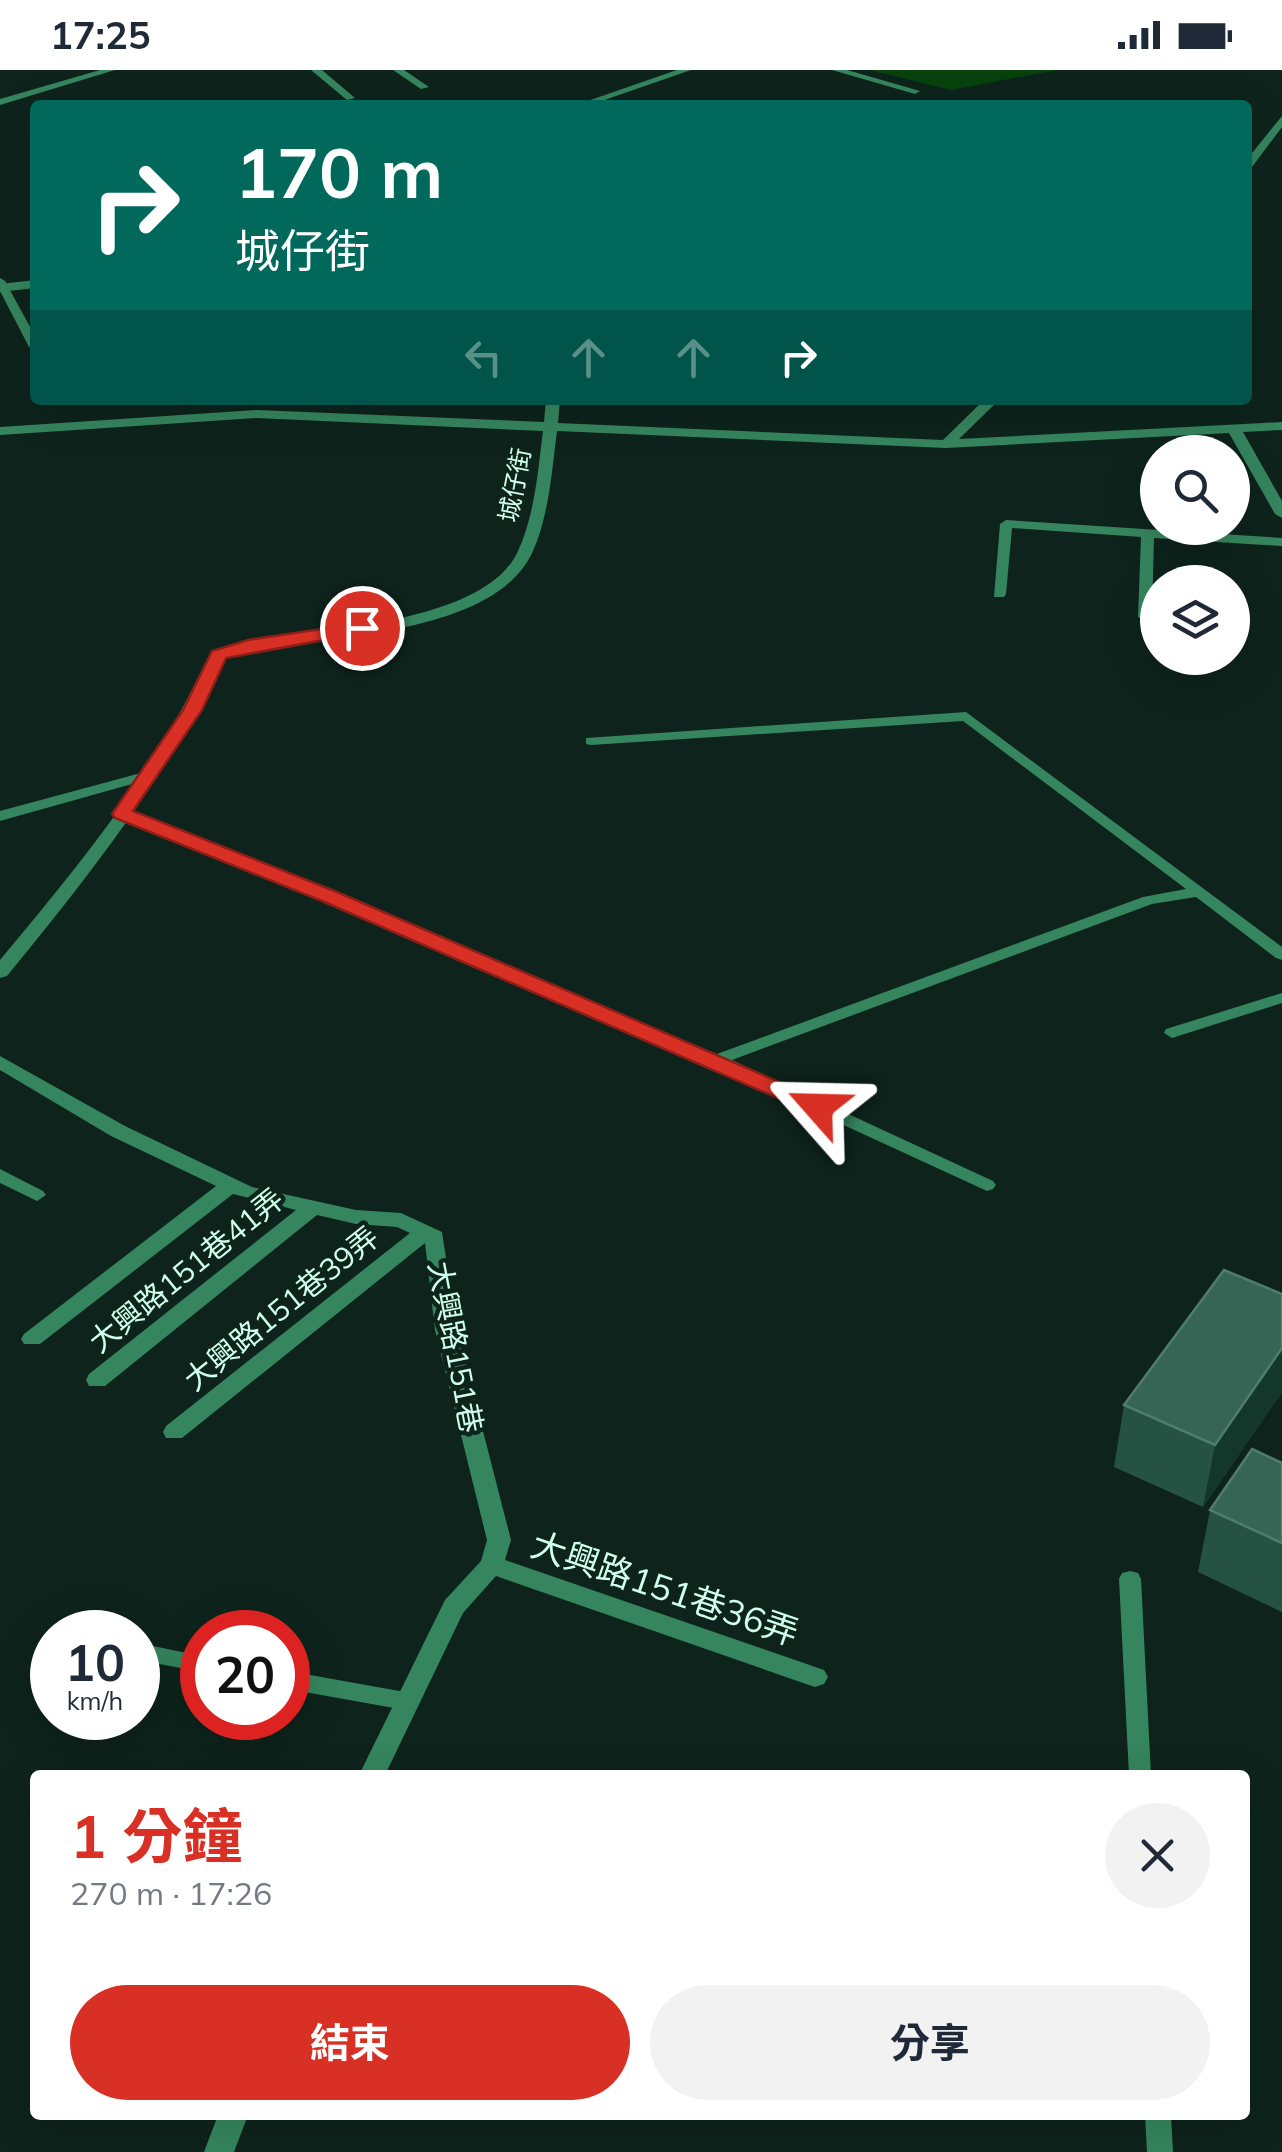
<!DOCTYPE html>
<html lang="zh-TW">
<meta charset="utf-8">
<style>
:root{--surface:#fff;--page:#f2f2f3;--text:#1f2937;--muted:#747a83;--accent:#d93025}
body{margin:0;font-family:Mulish,"Noto Sans TC",sans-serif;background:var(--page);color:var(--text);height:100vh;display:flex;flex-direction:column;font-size:38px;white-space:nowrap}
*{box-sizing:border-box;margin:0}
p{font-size:32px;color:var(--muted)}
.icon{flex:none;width:55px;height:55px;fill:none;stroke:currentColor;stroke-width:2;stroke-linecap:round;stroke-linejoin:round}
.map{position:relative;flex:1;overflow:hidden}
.side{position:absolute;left:30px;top:1700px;width:1220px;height:350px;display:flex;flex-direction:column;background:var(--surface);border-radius:10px;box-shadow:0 10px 40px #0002}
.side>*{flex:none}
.guide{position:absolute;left:30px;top:30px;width:1222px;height:305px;border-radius:10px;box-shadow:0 10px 40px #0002;background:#00695c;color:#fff;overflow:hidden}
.tools{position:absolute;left:1140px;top:365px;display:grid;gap:20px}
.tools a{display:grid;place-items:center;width:110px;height:110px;border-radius:50%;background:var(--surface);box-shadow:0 10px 40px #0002;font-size:50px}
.speed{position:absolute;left:30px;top:1540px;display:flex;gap:20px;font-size:50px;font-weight:700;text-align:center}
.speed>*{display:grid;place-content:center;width:130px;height:130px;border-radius:50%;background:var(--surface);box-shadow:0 10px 40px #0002;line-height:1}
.speed small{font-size:25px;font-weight:400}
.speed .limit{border:15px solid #d22;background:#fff;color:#111}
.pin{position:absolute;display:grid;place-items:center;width:85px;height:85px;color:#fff;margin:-42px;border:5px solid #fff;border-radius:50%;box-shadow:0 2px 10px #0007}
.me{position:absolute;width:110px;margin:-55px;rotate:295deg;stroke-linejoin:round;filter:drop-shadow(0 0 8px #0008)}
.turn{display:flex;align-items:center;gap:35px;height:210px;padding:0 40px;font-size:45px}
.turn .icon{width:130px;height:130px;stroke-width:2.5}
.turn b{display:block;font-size:70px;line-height:85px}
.lanes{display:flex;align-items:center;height:95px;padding:0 40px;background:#0003;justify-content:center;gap:50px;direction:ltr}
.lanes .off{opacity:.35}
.round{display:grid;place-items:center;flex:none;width:105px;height:105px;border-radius:52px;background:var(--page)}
.summary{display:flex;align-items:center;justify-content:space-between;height:170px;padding:0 40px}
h1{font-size:60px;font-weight:700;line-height:75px;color:var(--accent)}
.cta{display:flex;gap:20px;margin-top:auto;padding:20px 40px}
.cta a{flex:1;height:115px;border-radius:60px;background:var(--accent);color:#fff;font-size:40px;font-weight:700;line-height:115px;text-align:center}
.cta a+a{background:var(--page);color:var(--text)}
.status{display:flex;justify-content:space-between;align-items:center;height:70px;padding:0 50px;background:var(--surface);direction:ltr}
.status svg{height:28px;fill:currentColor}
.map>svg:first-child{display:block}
.water{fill:#07420d}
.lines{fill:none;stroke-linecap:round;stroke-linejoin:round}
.lane{fill:#35855e;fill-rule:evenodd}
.street{fill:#35855e;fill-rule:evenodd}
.wall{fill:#255243}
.shaded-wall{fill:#14372b}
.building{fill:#376555;stroke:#4f7d6c;stroke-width:2.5}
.route{fill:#d93025;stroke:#8d1f18;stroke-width:2.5}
.labels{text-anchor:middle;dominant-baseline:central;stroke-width:9;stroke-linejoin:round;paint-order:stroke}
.far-street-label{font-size:25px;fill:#cfffeb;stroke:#0d231b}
.street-label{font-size:30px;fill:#cfffeb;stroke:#0d231b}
.near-street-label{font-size:35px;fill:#cfffeb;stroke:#0d231b}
</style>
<div class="status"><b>17:25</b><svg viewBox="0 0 49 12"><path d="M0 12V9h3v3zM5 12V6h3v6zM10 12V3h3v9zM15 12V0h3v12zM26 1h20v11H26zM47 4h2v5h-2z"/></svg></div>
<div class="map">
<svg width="1282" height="2082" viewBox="0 0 1282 2082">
<rect width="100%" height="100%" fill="#0d231b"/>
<!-- water -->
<path class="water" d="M 869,0 L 1057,0 L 951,20 Z"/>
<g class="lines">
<!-- lane -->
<g class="lane">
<path d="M 100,0 L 115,0 L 0,35 L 0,29 Z"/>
<path d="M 311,0 L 322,0 L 355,28 L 347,30 Z"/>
<path d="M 393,0 L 404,0 L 429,17 L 421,19 Z"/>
<path d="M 677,0 L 691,0 L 590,35 L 576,35 Z"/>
<path d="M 832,0 L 847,0 L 920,21 L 915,24 Z"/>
<path d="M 0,208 L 5,211 L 35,266 L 35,280 L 29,277 L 0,221 Z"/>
<path d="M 1006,450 L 1282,468 L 1282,476 L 1154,468 L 1152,547 L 1145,551 L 1138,547 L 1141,467 L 1012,458 L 1006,524 L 1004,527 L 994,527 L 1000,454 Z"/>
<path d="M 966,642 L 1282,877 L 1282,890 L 1276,888 L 1196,827 L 1152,834 L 732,990 L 993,1111 L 996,1115 L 993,1119 L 987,1121 L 711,994 L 113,744 L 121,739 L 126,741 L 717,984 L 1143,827 L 1186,819 L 963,651 L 591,675 L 586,674 L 586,668 Z"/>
<path d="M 152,700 L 159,704 L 157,707 L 0,751 L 0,741 Z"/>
<path d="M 1282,923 L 1282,933 L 1172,968 L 1164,963 L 1166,959 Z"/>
<path d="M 0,1099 L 43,1121 L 46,1125 L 37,1131 L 0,1113 Z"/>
<path d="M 1130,1501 L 1138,1503 L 1141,1509 L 1151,1705 L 1129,1705 L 1119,1509 L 1122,1503 Z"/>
<path d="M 138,1573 L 202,1586 L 202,1602 L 138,1590 Z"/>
<path d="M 288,1601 L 405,1622 L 413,1625 L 416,1631 L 413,1637 L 405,1640 L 288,1619 Z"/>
<path d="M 1145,2045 L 1171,2045 L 1173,2082 L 1147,2082 Z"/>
</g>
<!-- street -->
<g class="street">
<path d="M 1282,46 L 1282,57 L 1252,97 L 1248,98 L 1248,88 Z"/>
<path d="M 35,210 L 35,218 L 0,222 L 0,214 Z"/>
<path d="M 546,330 L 560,330 L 558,353 L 943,370 L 984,330 L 999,330 L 959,369 L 1282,352 L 1282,360 L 1243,362 L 1282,431 L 1282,448 L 1275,444 L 1229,363 L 946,378 L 557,361 C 552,400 549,445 533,481 C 492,572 307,563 225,588 C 168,705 89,806 7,906 L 0,908 L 0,890 C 51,829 101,768 145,702 C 171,663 190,621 213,582 C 289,558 482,561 518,481 C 535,444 538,400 543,361 L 257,348 L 0,365 L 0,357 L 257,340 L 544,352 Z"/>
<path d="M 0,986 L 125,1056 L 252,1117 L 356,1140 L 401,1143 L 442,1162 L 457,1260 L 511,1470 L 505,1490 L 824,1600 L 828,1607 L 824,1614 L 815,1617 L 806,1614 L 496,1506 L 463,1543 L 385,1705 L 359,1705 L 445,1530 L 481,1491 L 487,1470 L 435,1260 L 425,1173 L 182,1368 L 166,1368 L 163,1362 L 166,1356 L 410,1163 L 397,1157 L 356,1154 L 317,1145 L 105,1316 L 89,1316 L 86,1310 L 89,1304 L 296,1140 L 233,1124 L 40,1274 L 24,1274 L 21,1269 L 24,1264 L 216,1116 L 111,1066 L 0,1000 Z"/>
<path d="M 218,2045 L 248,2045 L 234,2082 L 204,2082 Z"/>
</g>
</g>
<!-- wall -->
<g class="wall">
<path d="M 1282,1224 L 1282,1322 L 1203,1437 L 1114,1397 L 1124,1335 Z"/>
<path d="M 1282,1393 L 1282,1542 L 1198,1502 L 1210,1440 Z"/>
</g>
<!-- shaded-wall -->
<path class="shaded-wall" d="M 1282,1278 L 1282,1322 L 1203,1437 L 1215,1375 Z"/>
<!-- building -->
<g class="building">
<path d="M 1224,1200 L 1282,1224 L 1282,1278 L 1215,1375 L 1124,1335 Z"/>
<path d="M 1252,1379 L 1282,1393 L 1282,1473 L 1210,1440 Z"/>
</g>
<!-- route -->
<path class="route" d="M 362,553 L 368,555 L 368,562 L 226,588 L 202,640 L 133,741 L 337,822 L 826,1032 L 829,1037 L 826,1042 L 810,1042 L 322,831 L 115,748 L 112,744 L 183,640 L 212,581 L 248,570 Z"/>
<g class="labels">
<!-- far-street labels -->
<g class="far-street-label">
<text transform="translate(514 415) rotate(-79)">城仔街</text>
</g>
<!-- street labels -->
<g class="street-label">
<text transform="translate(186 1200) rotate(-39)">大興路151巷41弄</text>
<text transform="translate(281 1238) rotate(-39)">大興路151巷39弄</text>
<text transform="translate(456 1277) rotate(79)">大興路151巷</text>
</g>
<!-- near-street labels -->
<g class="near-street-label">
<text transform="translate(665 1518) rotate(19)">大興路151巷36弄</text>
</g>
</g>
</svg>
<div class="tools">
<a><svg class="icon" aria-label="search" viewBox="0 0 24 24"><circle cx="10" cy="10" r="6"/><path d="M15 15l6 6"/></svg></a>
<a><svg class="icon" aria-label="layers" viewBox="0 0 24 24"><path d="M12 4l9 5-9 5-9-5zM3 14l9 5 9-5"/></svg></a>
</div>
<div class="speed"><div>10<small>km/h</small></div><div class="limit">20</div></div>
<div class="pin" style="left:362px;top:558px;background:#d93025"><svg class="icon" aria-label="arrive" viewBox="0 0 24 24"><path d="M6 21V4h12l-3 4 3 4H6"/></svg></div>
<svg class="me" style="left:818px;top:1037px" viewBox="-20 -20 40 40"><path d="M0-17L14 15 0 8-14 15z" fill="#d93025" stroke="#fff" stroke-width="4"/></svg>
<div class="guide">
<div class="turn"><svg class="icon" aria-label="right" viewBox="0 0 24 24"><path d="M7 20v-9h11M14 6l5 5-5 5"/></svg><div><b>170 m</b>城仔街</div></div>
<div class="lanes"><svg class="icon off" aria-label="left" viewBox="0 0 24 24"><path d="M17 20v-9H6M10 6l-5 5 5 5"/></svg><svg class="icon off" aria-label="ahead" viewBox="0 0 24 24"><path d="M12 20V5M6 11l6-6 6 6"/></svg><svg class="icon off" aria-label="ahead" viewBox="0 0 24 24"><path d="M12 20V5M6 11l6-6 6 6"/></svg><svg class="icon" aria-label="right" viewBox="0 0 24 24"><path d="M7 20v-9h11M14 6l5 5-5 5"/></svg></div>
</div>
<section class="side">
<div class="summary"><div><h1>1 分鐘</h1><p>270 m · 17:26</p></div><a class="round"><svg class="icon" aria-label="close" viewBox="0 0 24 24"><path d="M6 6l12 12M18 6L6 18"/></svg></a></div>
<div class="cta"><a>結束</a><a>分享</a></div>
</section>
</div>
